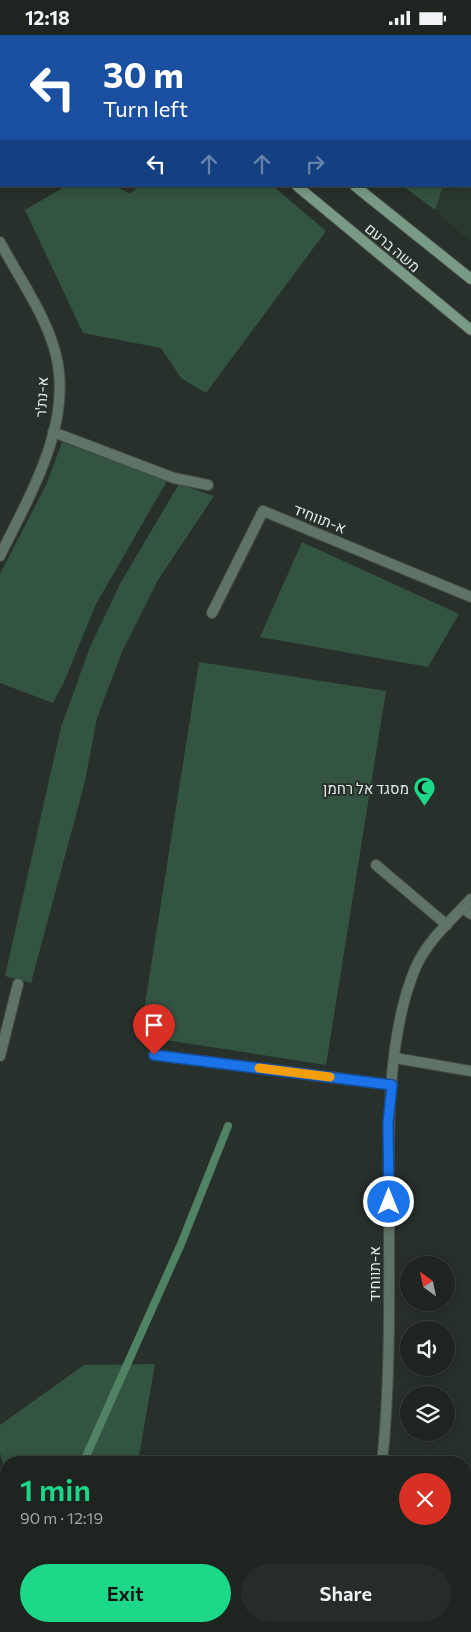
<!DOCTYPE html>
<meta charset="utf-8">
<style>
:root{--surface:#1e2420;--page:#262c29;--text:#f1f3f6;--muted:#a1a4a5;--line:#3c413e;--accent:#1dd888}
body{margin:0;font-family:Commissioner,Heebo,sans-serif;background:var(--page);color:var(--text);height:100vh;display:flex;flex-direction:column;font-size:19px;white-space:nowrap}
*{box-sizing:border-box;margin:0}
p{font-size:16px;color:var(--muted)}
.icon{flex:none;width:28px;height:28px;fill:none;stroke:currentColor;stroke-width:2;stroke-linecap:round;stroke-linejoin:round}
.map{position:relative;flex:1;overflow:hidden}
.drawer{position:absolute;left:0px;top:1421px;width:471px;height:176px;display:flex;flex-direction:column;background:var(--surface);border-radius:20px 20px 0 0;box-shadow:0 2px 12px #0003,0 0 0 1px var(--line)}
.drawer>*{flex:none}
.hud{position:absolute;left:0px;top:0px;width:471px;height:152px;box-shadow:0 2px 12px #0003,0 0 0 1px var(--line);background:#1a4fa0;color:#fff;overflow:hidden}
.needle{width:32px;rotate:327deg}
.buttons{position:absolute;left:400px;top:1221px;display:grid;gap:10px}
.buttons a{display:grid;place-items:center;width:55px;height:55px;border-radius:50%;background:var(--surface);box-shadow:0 2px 12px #0003,0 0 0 1px var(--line);font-size:25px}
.pin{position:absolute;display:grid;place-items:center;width:42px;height:42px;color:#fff;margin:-51px -21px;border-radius:50% 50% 50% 0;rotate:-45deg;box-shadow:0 0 5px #0007}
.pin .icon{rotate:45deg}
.me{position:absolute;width:55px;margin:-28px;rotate:0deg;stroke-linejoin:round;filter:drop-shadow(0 0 4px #0008)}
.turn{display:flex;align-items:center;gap:18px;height:105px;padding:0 20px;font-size:22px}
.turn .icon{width:65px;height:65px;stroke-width:2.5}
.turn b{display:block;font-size:35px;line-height:42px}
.lanes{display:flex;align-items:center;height:48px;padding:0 20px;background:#0003;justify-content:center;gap:25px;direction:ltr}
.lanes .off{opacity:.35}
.round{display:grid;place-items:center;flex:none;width:52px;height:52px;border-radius:26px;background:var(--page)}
.overview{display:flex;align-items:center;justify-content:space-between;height:85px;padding:0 20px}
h1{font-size:30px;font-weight:600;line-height:38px;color:var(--accent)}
.action{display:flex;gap:10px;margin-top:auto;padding:10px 20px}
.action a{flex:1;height:58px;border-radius:30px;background:var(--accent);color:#111;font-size:20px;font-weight:600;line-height:58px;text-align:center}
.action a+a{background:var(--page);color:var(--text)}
.status{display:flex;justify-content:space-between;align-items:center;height:35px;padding:0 25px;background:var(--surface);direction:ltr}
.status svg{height:14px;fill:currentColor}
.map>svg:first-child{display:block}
.built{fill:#2a3930}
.green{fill:#335440}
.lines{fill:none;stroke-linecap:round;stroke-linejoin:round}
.stream{stroke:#508364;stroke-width:8}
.service-casing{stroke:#464d49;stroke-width:12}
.minor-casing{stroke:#464d49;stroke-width:12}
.tertiary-casing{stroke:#464d49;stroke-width:12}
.secondary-casing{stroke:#464d49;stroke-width:12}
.service{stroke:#5f7466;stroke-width:10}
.minor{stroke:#5f7466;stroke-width:10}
.tertiary{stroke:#5f7466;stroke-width:10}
.secondary{stroke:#799b86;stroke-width:10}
.route-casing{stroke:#114b97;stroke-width:12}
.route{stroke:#1a73e8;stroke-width:9}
.slow{stroke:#f59e0b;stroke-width:9}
.labels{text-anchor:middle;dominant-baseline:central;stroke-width:4;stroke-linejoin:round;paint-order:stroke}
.street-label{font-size:15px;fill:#e2e8e4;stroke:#28302b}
.poi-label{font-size:15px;fill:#e2e8e4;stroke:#28302b;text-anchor:end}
</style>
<div class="status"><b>12:18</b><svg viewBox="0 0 49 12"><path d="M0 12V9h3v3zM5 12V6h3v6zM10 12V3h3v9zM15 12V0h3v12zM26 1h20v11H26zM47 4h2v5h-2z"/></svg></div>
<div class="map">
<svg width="471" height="1597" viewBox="0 0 471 1597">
<rect width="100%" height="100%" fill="#28302b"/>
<!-- built -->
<path class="built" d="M 471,77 L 471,207 L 435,175 L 443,151 L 470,151 Z"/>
<!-- green -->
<g class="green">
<path d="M 66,151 L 116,151 L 130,159 L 138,151 L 273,151 L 326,196 L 206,358 L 181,343 L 161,313 L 83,298 L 25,175 Z"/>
<path d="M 403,151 L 443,151 L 435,175 Z"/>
<path d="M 62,407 L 167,446 L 96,569 L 64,647 L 53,668 L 0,648 L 0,539 L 47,448 Z"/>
<path d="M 179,449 L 214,461 L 158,545 L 122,617 L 97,683 L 85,746 L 31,948 L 5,941 L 61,692 L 90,612 L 121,547 Z"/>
<path d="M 302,507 L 459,579 L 428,632 L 260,602 Z"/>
<path d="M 199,627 L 386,656 L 326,1030 L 140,1001 Z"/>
<path d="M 155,1329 L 138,1427 L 6,1428 L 6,1440 L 0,1418 L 0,1390 L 84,1330 Z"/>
<path d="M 6,1460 L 6,1591 L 146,1591 L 133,1597 L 0,1597 L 0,1465 Z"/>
</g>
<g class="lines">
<!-- stream -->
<g class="stream">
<path d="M 83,1428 L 181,1209 L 228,1091"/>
<path d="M 0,1558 L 6,1553"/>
</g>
<defs>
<g id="service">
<path d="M 53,397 L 174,443 L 208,450"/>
<path d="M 376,830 L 447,890"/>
<path d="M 463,873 L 471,879"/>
<path d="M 154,1020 L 392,1050"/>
</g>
<g id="minor">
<path d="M 0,207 C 19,243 46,280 56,320 C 73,390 29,461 0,521"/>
<path d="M 212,578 L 263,476 L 471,562"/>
<path d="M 0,1021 L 18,949"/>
<path d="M 395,1023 L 471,1036"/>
</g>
<g id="tertiary">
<path d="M 382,1428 C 391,1342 389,1256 389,1170 C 388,1099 387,1001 415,934 C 426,907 451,885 471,864"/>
<path d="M 344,1597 L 346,1591"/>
</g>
<g id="secondary">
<path d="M 96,0 L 97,1"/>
<path d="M 165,0 L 166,1"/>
<path d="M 297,151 L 471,295"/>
<path d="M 355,151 L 471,244"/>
</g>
</defs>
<!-- service casing -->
<use href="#service" class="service-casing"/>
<!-- minor casing -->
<use href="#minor" class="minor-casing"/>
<!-- tertiary casing -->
<use href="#tertiary" class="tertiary-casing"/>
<!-- secondary casing -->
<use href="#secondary" class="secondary-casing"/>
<!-- service -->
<use href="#service" class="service"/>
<!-- minor -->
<use href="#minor" class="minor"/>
<!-- tertiary -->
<use href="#tertiary" class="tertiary"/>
<!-- secondary -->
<use href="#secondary" class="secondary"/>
</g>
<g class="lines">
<defs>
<path id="route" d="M 154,1020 L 392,1050 L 388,1088 L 389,1167"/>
</defs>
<!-- route casing -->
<use href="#route" class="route-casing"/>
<!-- route -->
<use href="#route" class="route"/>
<!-- slow -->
<path class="slow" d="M 259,1033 L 330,1042"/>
</g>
<!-- icons -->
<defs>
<symbol id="mosque-pin" viewBox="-11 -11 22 30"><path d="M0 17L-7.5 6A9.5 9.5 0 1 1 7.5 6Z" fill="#1dd888" stroke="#28302b"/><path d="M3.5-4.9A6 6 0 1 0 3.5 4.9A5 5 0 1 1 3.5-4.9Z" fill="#111"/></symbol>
</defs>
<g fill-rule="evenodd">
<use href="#mosque-pin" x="412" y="740" width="25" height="34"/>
</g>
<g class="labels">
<!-- street labels -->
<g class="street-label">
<text transform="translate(393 212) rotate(40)">משה ברעם</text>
<text transform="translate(41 362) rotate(-87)">א-נת'ר</text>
<text transform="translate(320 483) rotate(22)">א-תווחיד</text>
<text transform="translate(374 1239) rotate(-90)">א-תווחיד</text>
</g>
<!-- poi labels -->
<g class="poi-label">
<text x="409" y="753">מסגד אל רחמן</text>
</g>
</g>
</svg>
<div class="buttons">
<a><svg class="needle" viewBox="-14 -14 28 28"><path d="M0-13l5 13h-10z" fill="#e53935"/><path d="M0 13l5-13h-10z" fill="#a1a4a5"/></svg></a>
<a><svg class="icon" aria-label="sound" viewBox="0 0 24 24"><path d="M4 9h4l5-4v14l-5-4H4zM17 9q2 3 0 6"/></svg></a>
<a><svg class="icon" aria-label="layers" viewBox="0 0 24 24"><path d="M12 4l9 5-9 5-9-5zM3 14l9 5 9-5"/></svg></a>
</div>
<div class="pin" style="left:154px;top:1020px;background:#d93025"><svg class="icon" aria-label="arrive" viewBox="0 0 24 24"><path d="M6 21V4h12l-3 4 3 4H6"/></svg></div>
<svg class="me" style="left:389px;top:1167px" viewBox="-20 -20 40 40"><circle r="17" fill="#1a73e8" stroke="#fff" stroke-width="3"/><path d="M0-11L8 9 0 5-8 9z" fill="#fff"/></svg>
<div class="hud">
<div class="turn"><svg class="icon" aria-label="left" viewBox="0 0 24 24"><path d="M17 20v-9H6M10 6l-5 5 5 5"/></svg><div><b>30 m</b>Turn left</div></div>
<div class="lanes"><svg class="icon" aria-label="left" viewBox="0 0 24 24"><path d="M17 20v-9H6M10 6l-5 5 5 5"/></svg><svg class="icon off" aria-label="ahead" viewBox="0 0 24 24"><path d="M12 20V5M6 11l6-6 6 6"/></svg><svg class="icon off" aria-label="ahead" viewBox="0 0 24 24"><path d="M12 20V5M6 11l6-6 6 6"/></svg><svg class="icon off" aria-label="right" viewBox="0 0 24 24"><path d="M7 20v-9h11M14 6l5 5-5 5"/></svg></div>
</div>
<section class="drawer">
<div class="overview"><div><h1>1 min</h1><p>90 m · 12:19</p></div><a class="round" style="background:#d93025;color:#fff"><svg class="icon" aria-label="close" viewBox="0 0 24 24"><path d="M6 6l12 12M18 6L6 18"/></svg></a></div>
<div class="action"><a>Exit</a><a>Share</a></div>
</section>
</div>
